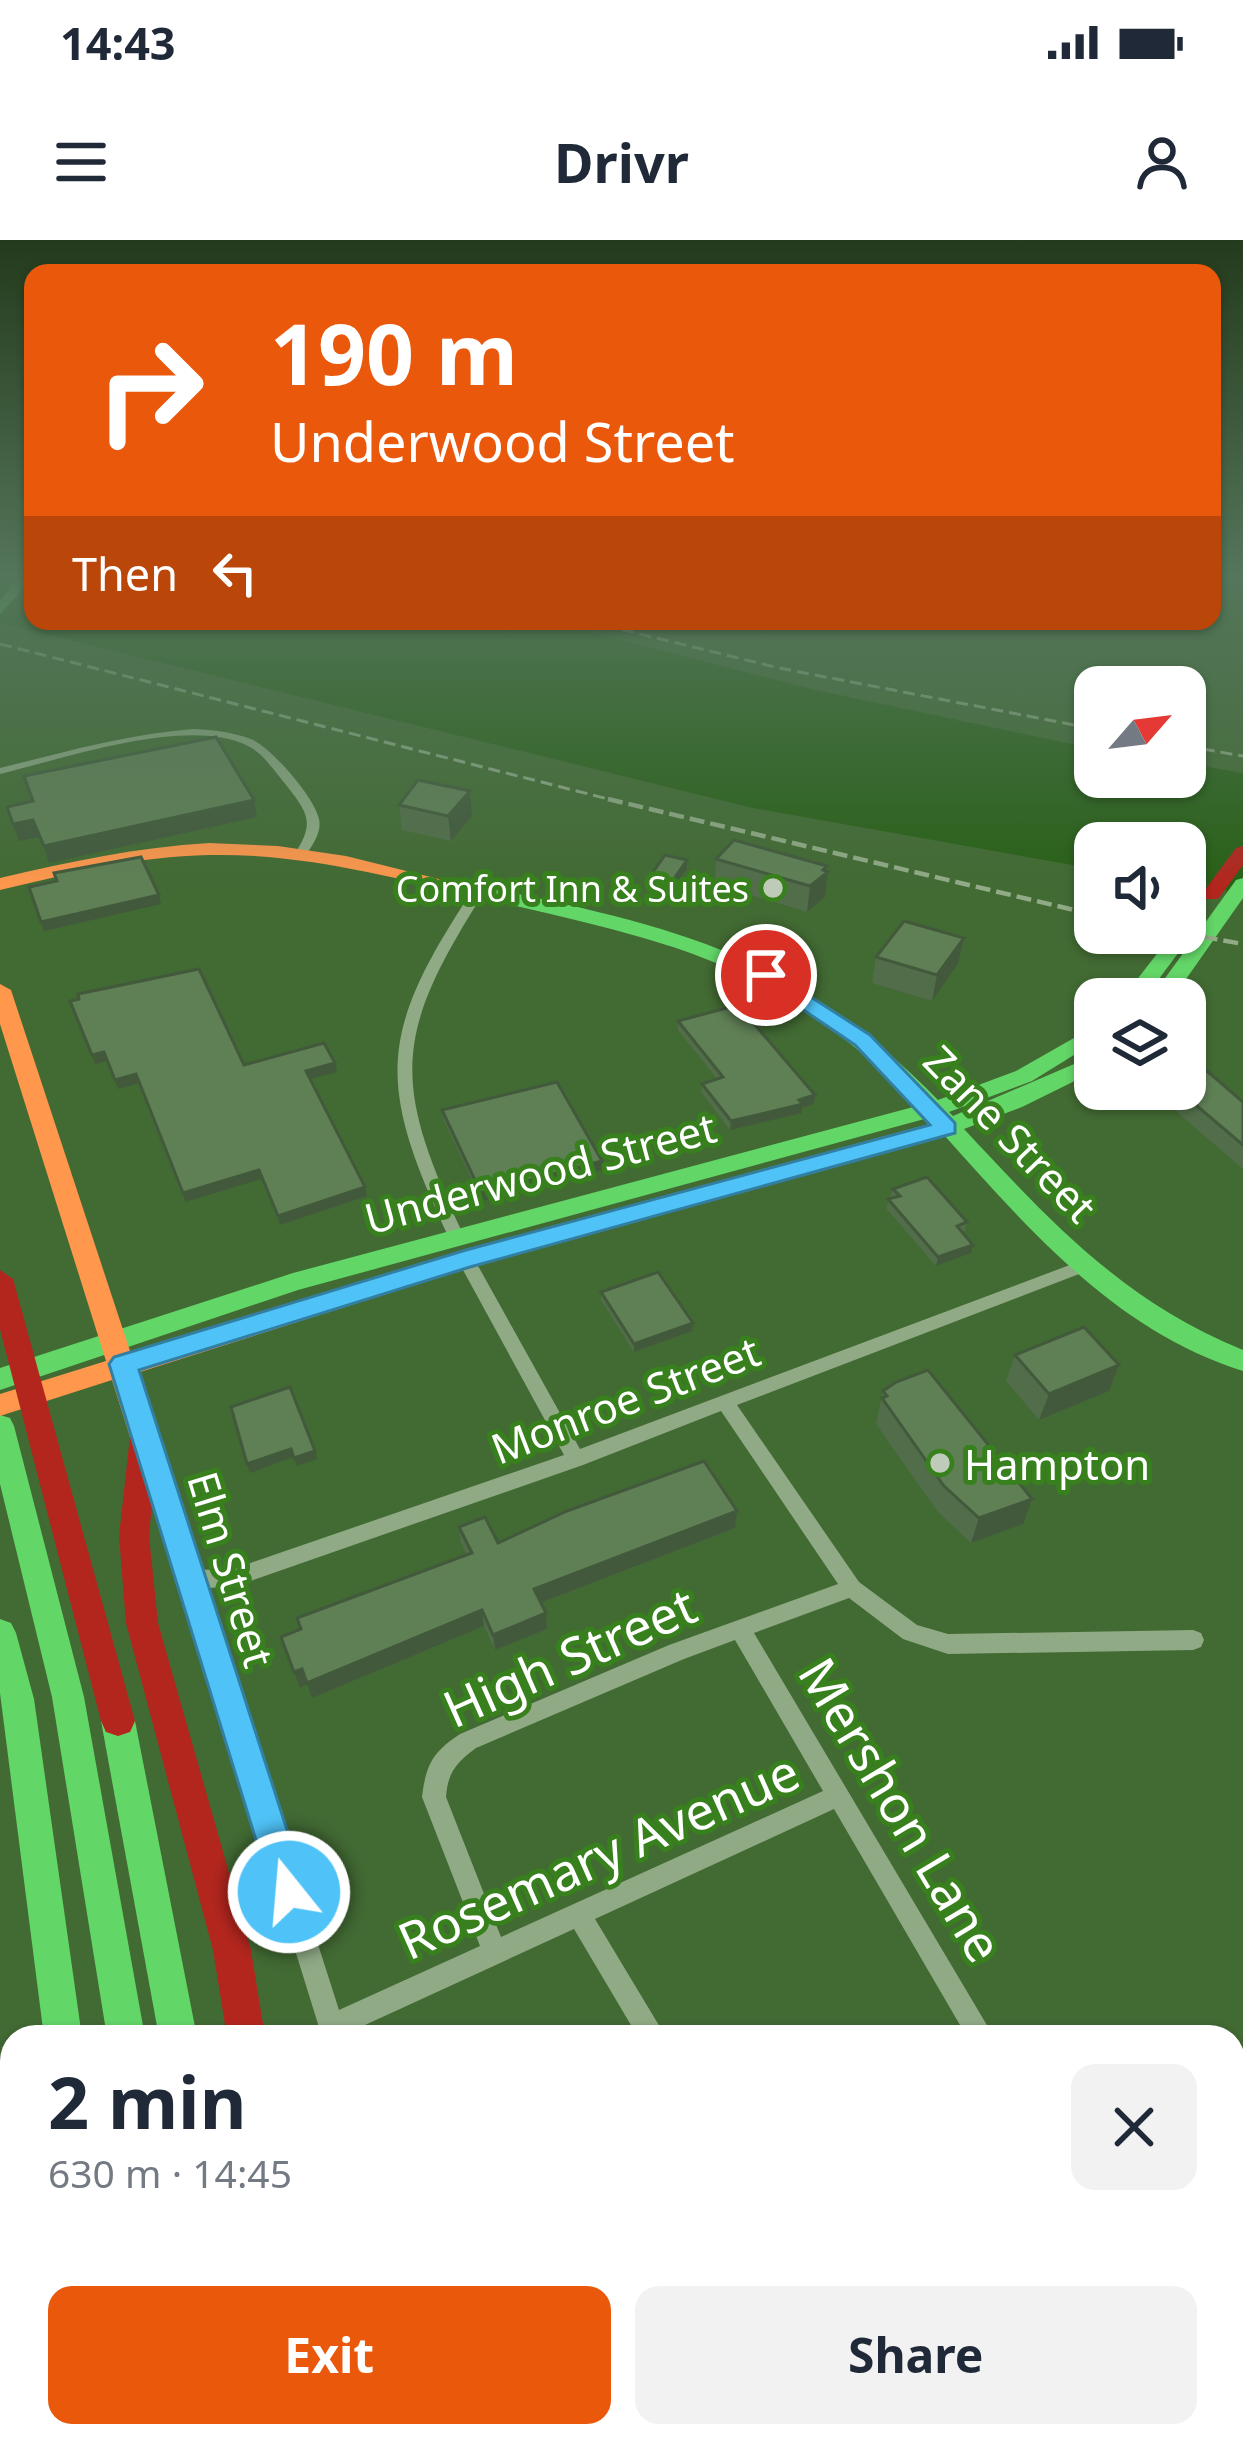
<!DOCTYPE html>
<meta charset="utf-8">
<style>
:root{--surface:#fff;--page:#f2f2f3;--text:#1f2937;--muted:#747a83;--accent:#ea580c}
body{margin:0;font-family:"Noto Sans",sans-serif;background:var(--page);color:var(--text);height:100vh;display:flex;flex-direction:column;font-size:45px;white-space:nowrap}
*{box-sizing:border-box;margin:0}
p{font-size:39px;color:var(--muted)}
.icon{flex:none;width:66px;height:66px;fill:none;stroke:currentColor;stroke-width:2;stroke-linecap:round;stroke-linejoin:round}
.map{position:relative;flex:1;overflow:hidden}
.drawer{position:absolute;left:0px;top:1785px;width:1245px;height:423px;display:flex;flex-direction:column;background:var(--surface);border-radius:36px 36px 0 0;box-shadow:0 3px 9px #0004}
.drawer>*{flex:none}
.hud{position:absolute;left:24px;top:24px;width:1197px;height:366px;border-radius:24px;box-shadow:0 3px 9px #0004;background:#ea580c;color:#fff;overflow:hidden}
.needle{width:78px;rotate:62deg}
.fabs{position:absolute;left:1074px;top:426px;display:grid;gap:24px}
.fabs a{display:grid;place-items:center;width:132px;height:132px;border-radius:24px;background:var(--surface);box-shadow:0 3px 9px #0004;font-size:60px}
.pin{position:absolute;display:grid;place-items:center;width:102px;height:102px;color:#fff;margin:-51px;border:6px solid #fff;border-radius:50%;box-shadow:0 3px 12px #0007}
.me{position:absolute;width:132px;margin:-66px;rotate:343deg;stroke-linejoin:round;filter:drop-shadow(0 0 9px #0008)}
.turn{display:flex;align-items:center;gap:42px;height:252px;padding:0 48px;font-size:54px}
.turn .icon{width:156px;height:156px;stroke-width:2.5}
.turn b{display:block;font-size:84px;line-height:102px}
.then{display:flex;align-items:center;height:114px;padding:0 48px;background:#0003;gap:24px;font-size:45px}
.round{display:grid;place-items:center;flex:none;width:126px;height:126px;border-radius:24px;background:var(--page)}
.headline{display:flex;align-items:center;justify-content:space-between;height:204px;padding:0 48px}
h1{font-size:72px;font-weight:700;line-height:90px}
.action{display:flex;gap:24px;margin-top:auto;padding:24px 48px}
.action a{flex:1;height:138px;border-radius:24px;background:var(--accent);color:#fff;font-size:48px;font-weight:700;line-height:138px;text-align:center}
.action a+a{background:var(--page);color:var(--text)}
.status{display:flex;justify-content:space-between;align-items:center;height:84px;padding:0 60px;background:var(--surface);direction:ltr}
.status svg{height:33px;fill:currentColor}
header{display:flex;justify-content:space-between;align-items:center;height:156px;padding:0 48px;background:var(--surface);font-size:54px;font-weight:700}
.map>svg:first-child{display:block}
.water{fill:#296017}
.lines{fill:none;stroke-linecap:round;stroke-linejoin:round}
.street{fill:#8faa85;fill-rule:evenodd}
.fast{fill:#63d668;fill-rule:evenodd}
.slow{fill:#ff974d;fill-rule:evenodd}
.jam{fill:#b3261e;fill-rule:evenodd}
.rail-far1{stroke:#91aa87;stroke-width:3;stroke-dasharray:12 6;stroke-linecap:butt}
.rail{stroke:#91aa87;stroke-width:4.5;stroke-dasharray:15 6;stroke-linecap:butt}
.wall{fill:#526d49}
.shaded-wall{fill:#42593c}
.building{fill:#5f7f55;stroke:#42593c;stroke-width:3}
.route{fill:#4fc3f7;stroke:#337fa1;stroke-width:3}
.poi-dot{fill:#bdcbb8;stroke:#37801d;stroke-width:4.5}
.labels{text-anchor:middle;dominant-baseline:central;stroke-width:10;stroke-linejoin:round;paint-order:stroke}
.far-poi-label{font-size:36px;fill:#fff;stroke:#37801d;text-anchor:end}
.street-label{font-size:42px;fill:#fff;stroke:#37801d}
.poi-label{font-size:42px;fill:#fff;stroke:#37801d;text-anchor:start}
.near-street-label{font-size:51px;fill:#fff;stroke:#37801d}
</style>
<div class="status"><b>14:43</b><svg viewBox="0 0 49 12"><path d="M0 12V9h3v3zM5 12V6h3v6zM10 12V3h3v9zM15 12V0h3v12zM26 1h20v11H26zM47 4h2v5h-2z"/></svg></div>
<header><svg class="icon" aria-label="menu" viewBox="0 0 24 24"><path d="M4 6h16M4 12h16M4 18h16"/></svg>Drivr<svg class="icon" aria-label="person" viewBox="0 0 24 24"><circle cx="12" cy="8" r="4"/><path d="M4 21q1-7 8-7t8 7"/></svg></header>
<div class="map">
<svg width="1243" height="2207" viewBox="0 0 1243 2207">
<rect width="100%" height="100%" fill="#426a33"/>
<!-- water -->
<path class="water" d="M 0,338 L 33,338 L 33,381 L 546,381 L 816,450 L 1095,509 L 1095,537 L 1185,537 L 1185,523 L 1243,533 L 1243,653 L 1185,644 L 1185,603 L 1095,603 L 1095,629 L 753,568 L 0,383 Z"/>
<g class="lines">
<!-- street -->
<g class="street">
<path d="M 194,489 C 214,490 232,492 251,499 C 271,507 315,558 319,579 C 322,592 313,604 306,615 L 296,612 C 315,582 307,572 287,546 C 275,532 264,514 248,506 C 189,475 62,519 0,534 L 0,528 C 65,512 127,494 194,489 Z"/>
<path d="M 479,647 L 485,651 C 393,795 391,841 464,996 L 456,1002 L 448,996 C 375,840 379,792 474,648 Z"/>
<path d="M 466,1013 L 472,1015 L 580,1209 L 1075,1023 L 1087,1023 L 1090,1027 L 1087,1031 L 737,1165 L 859,1342 L 917,1385 L 948,1394 L 1193,1390 L 1201,1393 L 1204,1400 L 1201,1407 L 1193,1410 L 948,1414 L 903,1399 L 849,1358 L 754,1393 L 994,1797 L 967,1797 L 834,1569 L 595,1679 L 666,1797 L 638,1797 L 574,1689 L 352,1791 L 352,1797 L 322,1797 L 139,1207 L 142,1202 L 149,1199 L 156,1202 L 159,1207 L 198,1330 L 233,1329 L 564,1215 L 457,1019 ZM 721,1171 L 838,1344 L 669,1405 L 460,1494 C 433,1512 426,1524 422,1557 L 480,1706 L 339,1770 L 204,1348 L 233,1347 L 583,1225 ZM 735,1400 L 823,1551 L 501,1697 L 446,1557 C 448,1532 456,1523 476,1508 L 684,1419 Z"/>
<path d="M 446,2196 L 476,2196 L 479,2207 L 449,2207 Z"/>
<path d="M 596,2196 L 629,2196 L 633,2207 L 601,2207 Z"/>
<path d="M 1116,2196 L 1146,2196 L 1149,2207 L 1119,2207 Z"/>
</g>
<!-- fast -->
<g class="fast">
<path d="M 19,338 L 33,338 L 0,374 L 0,361 Z"/>
<path d="M 1243,638 L 1243,658 L 1172,759 L 1150,759 L 1236,640 Z"/>
<path d="M 481,646 C 676,687 793,712 938,860 L 1016,831 L 1095,786 L 1095,802 L 1032,841 L 949,872 L 953,876 L 1095,815 L 1095,831 L 1022,867 L 964,889 C 1050,981 1124,1062 1243,1110 L 1243,1131 C 1116,1091 1030,991 944,895 L 754,948 L 742,940 L 745,934 L 933,883 L 928,878 L 298,1050 L 0,1150 L 0,1128 L 293,1033 L 917,866 C 774,716 665,702 474,656 L 474,648 Z"/>
<path d="M 1185,687 L 1193,693 L 1144,759 L 1122,759 L 1173,693 L 1185,693 Z"/>
<path d="M 0,1175 L 10,1178 L 14,1186 L 84,1457 L 145,1797 L 107,1797 L 52,1457 L 0,1244 Z"/>
<path d="M 0,1379 L 11,1383 L 16,1393 L 34,1459 L 82,1797 L 44,1797 L 0,1453 Z"/>
<path d="M 118,1466 L 130,1470 L 135,1481 L 197,1797 L 159,1797 L 101,1481 L 106,1470 Z"/>
<path d="M 146,2196 L 192,2196 L 193,2207 L 147,2207 Z"/>
<path d="M 201,2196 L 247,2196 L 248,2207 L 202,2207 Z"/>
<rect x="255" y="2196" width="46" height="11"/>
</g>
<!-- slow -->
<g class="slow">
<path d="M 209,603 L 278,606 L 346,616 L 491,652 L 481,658 C 392,637 301,613 209,615 C 138,616 68,634 0,650 L 0,638 C 69,622 138,607 209,603 Z"/>
<path d="M 0,744 L 11,750 L 131,1114 L 466,1010 L 754,932 L 766,940 L 763,946 L 471,1027 L 137,1133 L 158,1197 L 154,1205 L 134,1205 L 130,1197 L 112,1140 L 0,1176 L 0,1154 L 106,1121 L 0,784 Z"/>
<path d="M 104,2196 L 150,2196 L 152,2207 L 106,2207 Z"/>
</g>
<!-- jam -->
<g class="jam">
<path d="M 1243,606 L 1243,625 L 1218,659 L 1204,659 L 1204,651 L 1236,608 Z"/>
<path d="M 0,1030 L 13,1039 L 135,1481 L 130,1492 L 118,1496 L 106,1492 L 101,1481 L 0,1089 Z"/>
<path d="M 144,1186 L 154,1189 L 158,1197 L 149,1296 L 158,1383 L 251,1710 L 265,1797 L 227,1797 L 213,1710 L 126,1383 L 119,1296 L 130,1197 L 134,1189 Z"/>
</g>
<!-- rail-far1 -->
<g class="rail-far1">
<path d="M 587,381 L 779,428 L 1095,489"/>
<path d="M 0,404 L 620,562"/>
<path d="M 1185,506 L 1243,516"/>
</g>
<!-- rail -->
<g class="rail">
<path d="M 608,559 L 1095,675"/>
<path d="M 1182,693 L 1243,704"/>
</g>
</g>
<!-- wall -->
<g class="wall">
<path d="M 823,381 L 864,381 L 852,381 L 851,390 L 831,390 L 829,381 Z"/>
<path d="M 399,565 L 472,576 L 451,601 L 402,590 Z"/>
<path d="M 716,619 L 828,632 L 825,657 L 807,672 L 715,644 Z"/>
<path d="M 687,629 L 671,651 L 649,646 L 649,638 Z"/>
<path d="M 964,698 L 958,724 L 932,761 L 872,743 L 876,717 Z"/>
<path d="M 678,781 L 815,855 L 814,864 L 802,868 L 802,873 L 730,890 L 701,852 L 702,844 L 717,839 L 678,790 Z"/>
<path d="M 1169,849 L 1185,849 L 1243,862 L 1243,929 L 1164,861 Z"/>
<path d="M 442,870 L 602,921 L 602,930 L 482,961 L 443,879 Z"/>
<path d="M 893,949 L 967,982 L 965,991 L 962,992 L 971,1013 L 936,1026 L 886,968 Z"/>
<path d="M 601,1052 L 692,1091 L 634,1112 L 601,1060 Z"/>
<path d="M 1015,1115 L 1119,1125 L 1109,1151 L 1039,1180 L 1006,1141 Z"/>
<path d="M 883,1151 L 1023,1284 L 971,1303 L 937,1271 L 876,1184 Z"/>
<path d="M 737,1271 L 735,1288 L 541,1363 L 547,1389 L 495,1410 L 484,1386 L 312,1458 L 307,1444 L 300,1448 L 281,1397 L 467,1315 L 461,1303 L 459,1287 L 498,1303 Z"/>
</g>
<!-- shaded-wall -->
<g class="shaded-wall">
<path d="M 470,551 L 472,576 L 451,601 L 448,576 Z"/>
<path d="M 254,560 L 257,577 L 49,623 L 44,606 Z"/>
<path d="M 33,580 L 39,597 L 19,601 L 13,584 Z"/>
<path d="M 687,620 L 687,629 L 671,651 L 671,643 Z"/>
<path d="M 827,626 L 826,634 L 828,632 L 825,657 L 807,672 L 810,646 Z"/>
<path d="M 159,655 L 161,664 L 44,691 L 41,682 Z"/>
<path d="M 964,698 L 958,724 L 932,761 L 937,735 Z"/>
<path d="M 104,812 L 107,821 L 95,824 L 92,815 Z"/>
<path d="M 335,823 L 337,832 L 307,840 L 306,831 Z"/>
<path d="M 136,834 L 139,843 L 118,849 L 115,840 Z"/>
<path d="M 815,855 L 814,864 L 802,868 L 802,873 L 730,890 L 731,881 Z"/>
<path d="M 602,921 L 602,930 L 482,961 L 481,953 Z"/>
<path d="M 259,930 L 261,939 L 185,962 L 183,953 Z"/>
<path d="M 365,947 L 367,956 L 280,985 L 278,976 Z"/>
<path d="M 973,1005 L 971,1013 L 936,1026 L 938,1017 Z"/>
<path d="M 693,1083 L 692,1091 L 634,1112 L 634,1104 Z"/>
<path d="M 1119,1125 L 1109,1151 L 1039,1180 L 1049,1154 Z"/>
<path d="M 291,1209 L 293,1217 L 250,1233 L 247,1224 Z"/>
<path d="M 315,1211 L 317,1219 L 297,1226 L 294,1218 Z"/>
<path d="M 1032,1259 L 1023,1284 L 971,1303 L 979,1278 Z"/>
<path d="M 737,1271 L 735,1288 L 535,1365 L 534,1349 Z"/>
<path d="M 482,1370 L 484,1386 L 312,1458 L 307,1444 L 300,1448 L 294,1432 Z"/>
<path d="M 546,1373 L 547,1389 L 495,1410 L 493,1395 Z"/>
</g>
<!-- building -->
<g class="building">
<path d="M 216,497 L 254,560 L 44,606 L 33,580 L 13,584 L 7,567 L 33,561 L 24,536 Z"/>
<path d="M 418,540 L 470,551 L 448,576 L 399,565 Z"/>
<path d="M 734,600 L 827,626 L 823,630 L 828,632 L 810,646 L 716,619 Z"/>
<path d="M 665,615 L 687,620 L 671,643 L 649,638 Z"/>
<path d="M 141,617 L 159,655 L 41,682 L 29,647 L 57,641 L 54,633 Z"/>
<path d="M 904,681 L 964,698 L 937,735 L 876,717 Z"/>
<path d="M 199,729 L 244,825 L 324,803 L 335,823 L 306,831 L 365,947 L 278,976 L 259,930 L 183,953 L 136,834 L 115,840 L 104,812 L 92,815 L 70,761 L 79,759 L 78,754 Z"/>
<path d="M 738,765 L 815,855 L 799,860 L 803,864 L 731,881 L 702,844 L 723,837 L 678,781 Z"/>
<path d="M 1207,831 L 1243,862 L 1243,905 L 1177,849 L 1185,849 L 1185,838 Z"/>
<path d="M 557,842 L 602,921 L 481,953 L 442,870 Z"/>
<path d="M 927,937 L 967,982 L 957,986 L 973,1005 L 938,1017 L 888,959 L 900,956 L 893,949 Z"/>
<path d="M 658,1032 L 693,1083 L 634,1104 L 601,1052 Z"/>
<path d="M 1084,1087 L 1119,1125 L 1049,1154 L 1015,1115 Z"/>
<path d="M 928,1130 L 1032,1259 L 979,1278 L 944,1246 L 882,1158 L 887,1156 L 883,1151 L 896,1142 Z"/>
<path d="M 290,1147 L 315,1211 L 294,1218 L 291,1209 L 247,1224 L 231,1167 Z"/>
<path d="M 704,1221 L 737,1271 L 534,1349 L 546,1373 L 493,1395 L 482,1370 L 307,1443 L 302,1429 L 294,1432 L 281,1397 L 301,1389 L 297,1378 L 472,1313 L 459,1287 L 485,1277 L 498,1303 L 567,1271 Z"/>
</g>
<!-- sky -->
<linearGradient id="sky" x2="0" y2="1"><stop stop-color="#243a1c"/><stop offset="0.52" stop-color="#54765b"/><stop offset="1" stop-color="#54765b" stop-opacity="0"/></linearGradient>
<rect width="1243" height="647" fill="url(#sky)"/>
<!-- route -->
<path class="route" d="M 766,728 L 870,795 L 955,883 L 955,893 L 470,1027 L 139,1130 L 307,1652 L 302,1665 L 289,1671 L 276,1665 L 109,1124 L 114,1117 L 466,1010 L 930,885 L 855,805 L 758,739 L 755,735 Z"/>
<!-- markers -->
<g class="poi-dot">
<circle cx="773" cy="648" r="12"/>
<circle cx="940" cy="1223" r="12"/>
</g>
<g class="labels">
<!-- far-poi labels -->
<g class="far-poi-label">
<text x="749" y="648">Comfort Inn &amp; Suites</text>
</g>
<!-- street labels -->
<g class="street-label">
<text transform="translate(1011 893) rotate(46)">Zane Street</text>
<text transform="translate(540 932) rotate(-15)">Underwood Street</text>
<text transform="translate(625 1159) rotate(-21)">Monroe Street</text>
<text transform="translate(232 1329) rotate(73)">Elm Street</text>
</g>
<!-- poi labels -->
<g class="poi-label">
<text x="964" y="1223">Hampton</text>
</g>
<!-- near-street labels -->
<g class="near-street-label">
<text transform="translate(569 1416) rotate(-24)">High Street</text>
<text transform="translate(902 1569) rotate(59)">Mershon Lane</text>
<text transform="translate(598 1615) rotate(-24)">Rosemary Avenue</text>
</g>
</g>
</svg>
<div class="fabs">
<a><svg class="needle" viewBox="-14 -14 28 28"><path d="M0-13l5 13h-10z" fill="#e53935"/><path d="M0 13l5-13h-10z" fill="#747a83"/></svg></a>
<a><svg class="icon" aria-label="sound" viewBox="0 0 24 24"><path d="M4 9h4l5-4v14l-5-4H4zM17 9q2 3 0 6"/></svg></a>
<a><svg class="icon" aria-label="layers" viewBox="0 0 24 24"><path d="M12 4l9 5-9 5-9-5zM3 14l9 5 9-5"/></svg></a>
</div>
<div class="pin" style="left:766px;top:735px;background:#d93025"><svg class="icon" aria-label="arrive" viewBox="0 0 24 24"><path d="M6 21V4h12l-3 4 3 4H6"/></svg></div>
<svg class="me" style="left:289px;top:1652px" viewBox="-20 -20 40 40"><circle r="17" fill="#4fc3f7" stroke="#fff" stroke-width="3"/><path d="M0-11L8 9 0 5-8 9z" fill="#fff"/></svg>
<div class="hud">
<div class="turn"><svg class="icon" aria-label="right" viewBox="0 0 24 24"><path d="M7 20v-9h11M14 6l5 5-5 5"/></svg><div><b>190 m</b>Underwood Street</div></div>
<div class="then">Then<svg class="icon" aria-label="left" viewBox="0 0 24 24"><path d="M17 20v-9H6M10 6l-5 5 5 5"/></svg></div>
</div>
<section class="drawer">
<div class="headline"><div><h1>2 min</h1><p>630 m · 14:45</p></div><a class="round"><svg class="icon" aria-label="close" viewBox="0 0 24 24"><path d="M6 6l12 12M18 6L6 18"/></svg></a></div>
<div class="action"><a>Exit</a><a>Share</a></div>
</section>
</div>
